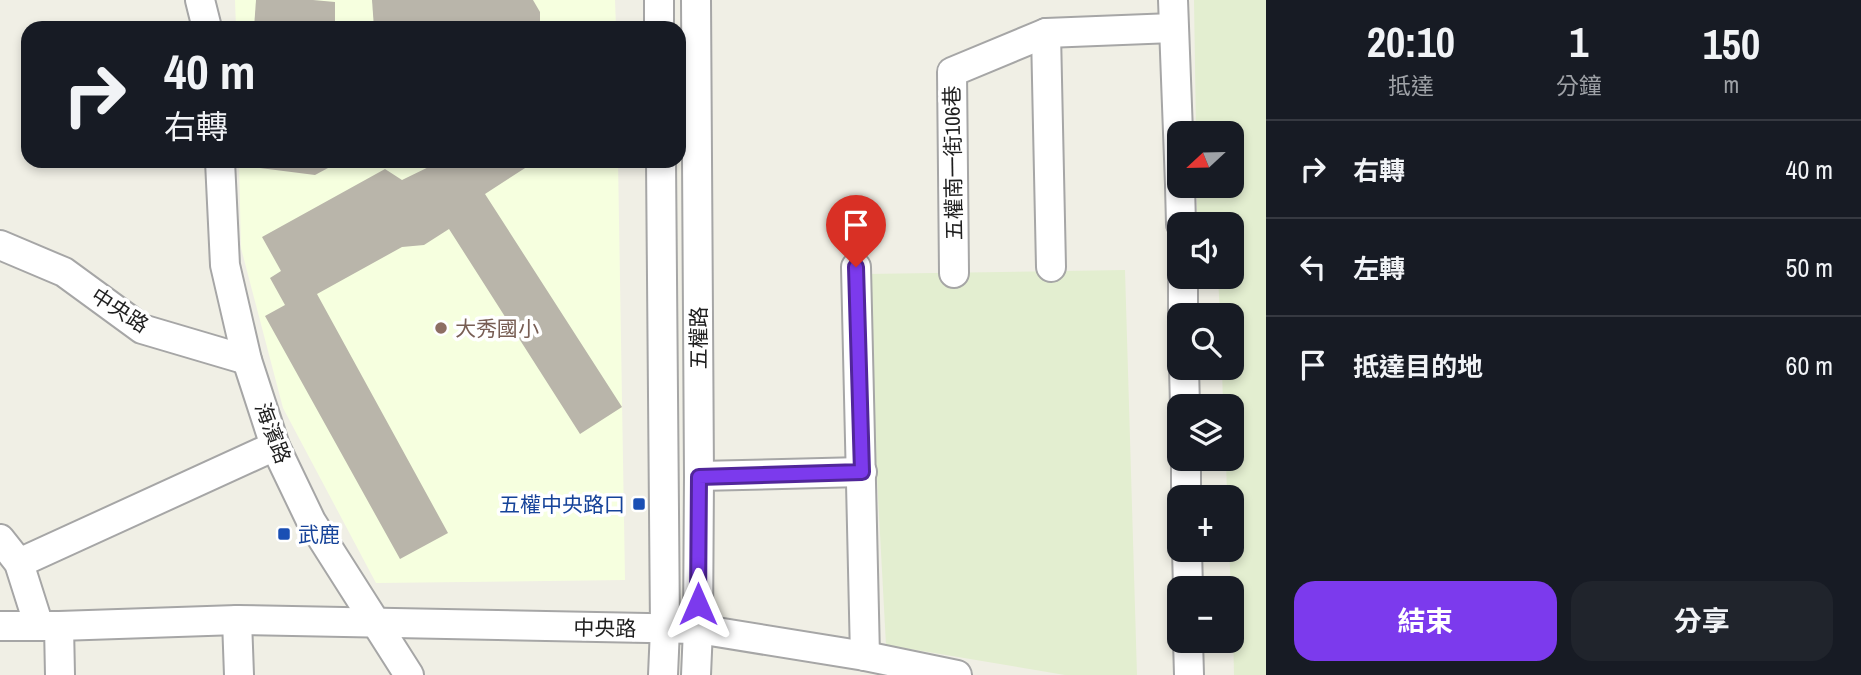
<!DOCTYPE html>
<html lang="zh-TW">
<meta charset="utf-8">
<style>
:root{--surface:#171b24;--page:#20242c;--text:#f1f3f6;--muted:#9ea1a6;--line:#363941;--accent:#7c3aed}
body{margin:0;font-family:"Archivo Narrow","Noto Sans TC",sans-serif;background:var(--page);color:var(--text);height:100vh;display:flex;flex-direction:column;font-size:26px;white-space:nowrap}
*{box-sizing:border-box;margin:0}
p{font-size:23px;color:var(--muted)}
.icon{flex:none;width:38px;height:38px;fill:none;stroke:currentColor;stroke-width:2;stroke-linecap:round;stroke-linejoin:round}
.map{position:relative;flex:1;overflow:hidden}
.details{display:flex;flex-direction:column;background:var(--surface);width:595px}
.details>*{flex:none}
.guide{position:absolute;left:21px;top:21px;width:665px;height:147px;border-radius:21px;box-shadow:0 4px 10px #0003;background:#171b24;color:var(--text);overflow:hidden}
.needle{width:46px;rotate:248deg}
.tools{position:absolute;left:1167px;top:121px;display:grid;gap:14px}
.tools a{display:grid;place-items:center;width:77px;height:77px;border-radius:14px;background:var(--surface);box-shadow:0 4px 10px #0003;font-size:35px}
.pin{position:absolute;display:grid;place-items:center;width:60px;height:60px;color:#fff;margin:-72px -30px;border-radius:50% 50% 50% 0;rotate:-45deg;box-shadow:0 0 7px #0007}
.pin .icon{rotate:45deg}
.me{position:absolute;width:77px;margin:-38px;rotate:0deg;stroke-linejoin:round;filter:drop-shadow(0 0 5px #0008)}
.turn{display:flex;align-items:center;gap:24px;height:147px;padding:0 28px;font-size:32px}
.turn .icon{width:91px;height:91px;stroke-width:2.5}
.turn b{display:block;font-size:49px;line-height:60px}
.eta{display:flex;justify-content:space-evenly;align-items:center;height:119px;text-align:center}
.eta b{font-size:42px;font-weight:700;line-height:49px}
.action{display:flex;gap:14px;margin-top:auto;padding:14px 28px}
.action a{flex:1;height:80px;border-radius:21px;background:var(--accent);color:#fff;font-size:28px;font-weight:700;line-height:80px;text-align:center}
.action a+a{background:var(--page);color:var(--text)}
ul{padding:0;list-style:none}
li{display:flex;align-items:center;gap:21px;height:98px;padding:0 28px;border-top:2px solid var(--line)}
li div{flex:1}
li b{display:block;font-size:26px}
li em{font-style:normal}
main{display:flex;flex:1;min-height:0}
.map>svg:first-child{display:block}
.education{fill:#f6ffdf}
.farmland{fill:#e3eed0}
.building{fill:#b9b5aa}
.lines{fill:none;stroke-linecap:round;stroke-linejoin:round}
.minor-casing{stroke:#a6a6a6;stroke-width:32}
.minor{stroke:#fff;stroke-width:28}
.route-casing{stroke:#51269a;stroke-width:18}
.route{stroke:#7c3aed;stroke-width:12}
.education-dot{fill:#8d6e63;stroke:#fff;stroke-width:2.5}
.transit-dot{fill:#1a4fb4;stroke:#fff;stroke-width:2.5}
.labels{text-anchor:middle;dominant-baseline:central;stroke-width:7;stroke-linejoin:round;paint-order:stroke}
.street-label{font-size:21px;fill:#1f1f1f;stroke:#fff}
.education-label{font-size:21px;fill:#785e54;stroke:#fff;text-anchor:start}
.transit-label{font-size:21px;fill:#164399;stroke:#fff;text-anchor:end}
</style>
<main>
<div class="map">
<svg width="1266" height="675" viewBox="0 0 1266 675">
<rect width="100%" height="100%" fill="#f0efe5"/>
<!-- education -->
<g class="education">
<path d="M 235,0 L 615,0 L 616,28 L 236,28 Z"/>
<path d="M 239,161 L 618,161 L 625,580 L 376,583 L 283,408 L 241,248 Z"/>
</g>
<!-- farmland -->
<g class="farmland">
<path d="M 1194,0 L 1266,0 L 1266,675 L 1234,675 L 1232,588 L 1231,588 L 1229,550 L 1232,550 L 1232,497 L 1227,497 L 1226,459 L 1232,458 L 1232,406 L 1223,406 L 1222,368 L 1232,368 L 1232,315 L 1220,315 L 1218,277 L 1232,276 L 1232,224 L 1197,224 L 1197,186 L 1232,186 L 1232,133 L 1196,133 Z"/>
<path d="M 1125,270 L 1137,675 L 1065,675 L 886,645 L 866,274 Z"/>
</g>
<!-- building -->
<g class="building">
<path d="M 256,0 L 313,0 L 335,2 L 335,28 L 254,28 Z"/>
<path d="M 372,0 L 533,0 L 540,12 L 540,28 L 374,28 Z"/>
<path d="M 244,161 L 341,161 L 315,175 L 244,166 Z"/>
<path d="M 441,161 L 536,161 L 485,194 L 622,407 L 580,434 L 449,229 L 424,245 L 402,247 L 317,294 L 448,533 L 400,559 L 265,316 L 285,305 L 270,278 L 281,271 L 262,237 L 385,169 L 402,180 Z"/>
</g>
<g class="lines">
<defs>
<g id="minor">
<path d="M 200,0 L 207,28"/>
<path d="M 659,0 L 659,28"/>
<path d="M 1173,0 L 1180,185"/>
<path d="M 1046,33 L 1051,267"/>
<path d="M 220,161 L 225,265 L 247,360 L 275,446 L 311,521 L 409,675"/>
<path d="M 661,161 L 665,629 L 663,675"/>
<path d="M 1180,186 L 1181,224"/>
<path d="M 0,245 L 64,272 L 142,329 L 247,360"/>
<path d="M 856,267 L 865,656"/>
<path d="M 954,273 L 952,72 L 1046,33 L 1173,28"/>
<path d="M 1183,276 L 1183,315"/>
<path d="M 1184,368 L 1185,406"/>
<path d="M 1186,458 L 1186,497"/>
<path d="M 699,476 L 862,472"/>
<path d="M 0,539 L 19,563 L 39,626"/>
<path d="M 1187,550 L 1188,588"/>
<path d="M 19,563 L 275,446"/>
<path d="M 237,620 L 239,675"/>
<path d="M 0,626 L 59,626 L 237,620 L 698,629 L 865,656 L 957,675"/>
<path d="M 59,626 L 60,675"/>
<path d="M 1188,640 L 1189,675"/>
<path d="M 696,675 L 698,629 L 699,476 L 696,0"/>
</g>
</defs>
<!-- minor casing -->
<use href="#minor" class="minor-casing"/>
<!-- minor -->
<use href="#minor" class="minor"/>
</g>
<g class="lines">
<defs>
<path id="route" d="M 698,604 L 699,477 L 862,472 L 856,267"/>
</defs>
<!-- route casing -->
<use href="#route" class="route-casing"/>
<!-- route -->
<use href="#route" class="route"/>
</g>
<!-- markers -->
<circle class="education-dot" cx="441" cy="328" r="7"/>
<g class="transit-dot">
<rect x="632" y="497" width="14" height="14" rx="3.5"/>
<rect x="277" y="527" width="14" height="14" rx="3.5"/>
</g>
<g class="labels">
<!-- street labels -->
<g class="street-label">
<text transform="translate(953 163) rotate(-91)">五權南一街106巷</text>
<text transform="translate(120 310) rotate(33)">中央路</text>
<text transform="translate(698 338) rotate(-90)">五權路</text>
<text transform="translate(273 433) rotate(69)">海濱路</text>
<text transform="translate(605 628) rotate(1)">中央路</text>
</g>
<!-- education labels -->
<g class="education-label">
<text x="455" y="328">大秀國小</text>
</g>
<!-- transit labels -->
<g class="transit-label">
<text x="625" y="504">五權中央路口</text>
<text x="298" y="534" text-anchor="start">武鹿</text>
</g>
</g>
</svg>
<div class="tools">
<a><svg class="needle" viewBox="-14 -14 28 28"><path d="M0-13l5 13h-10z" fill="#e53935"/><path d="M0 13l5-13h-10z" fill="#9ea1a6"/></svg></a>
<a><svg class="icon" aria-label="sound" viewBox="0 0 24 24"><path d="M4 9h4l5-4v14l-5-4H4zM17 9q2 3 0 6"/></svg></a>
<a><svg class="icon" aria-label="search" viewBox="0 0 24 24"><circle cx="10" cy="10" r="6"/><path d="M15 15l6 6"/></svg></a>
<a><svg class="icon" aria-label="layers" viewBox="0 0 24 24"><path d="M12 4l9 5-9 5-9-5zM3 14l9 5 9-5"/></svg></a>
<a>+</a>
<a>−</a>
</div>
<div class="pin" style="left:856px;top:267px;background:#d93025"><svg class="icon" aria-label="arrive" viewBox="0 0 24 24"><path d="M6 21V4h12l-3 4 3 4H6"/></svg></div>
<svg class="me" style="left:698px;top:604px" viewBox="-20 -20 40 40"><path d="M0-17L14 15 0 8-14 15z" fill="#7c3aed" stroke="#fff" stroke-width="4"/></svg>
<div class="guide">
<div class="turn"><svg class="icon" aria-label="right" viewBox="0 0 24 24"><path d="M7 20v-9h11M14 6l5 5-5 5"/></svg><div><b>40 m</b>右轉</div></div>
</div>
</div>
<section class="details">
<div class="eta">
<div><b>20:10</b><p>抵達</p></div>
<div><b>1</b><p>分鐘</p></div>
<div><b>150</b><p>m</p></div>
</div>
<ul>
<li><svg class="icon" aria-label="right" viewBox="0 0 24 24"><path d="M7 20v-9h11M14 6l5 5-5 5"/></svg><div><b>右轉</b></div><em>40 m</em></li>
<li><svg class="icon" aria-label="left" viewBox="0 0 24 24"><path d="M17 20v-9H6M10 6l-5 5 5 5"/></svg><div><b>左轉</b></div><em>50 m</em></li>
<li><svg class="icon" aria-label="arrive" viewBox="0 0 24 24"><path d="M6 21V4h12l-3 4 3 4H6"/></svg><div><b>抵達目的地</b></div><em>60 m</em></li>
</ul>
<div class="action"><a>結束</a><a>分享</a></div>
</section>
</main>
